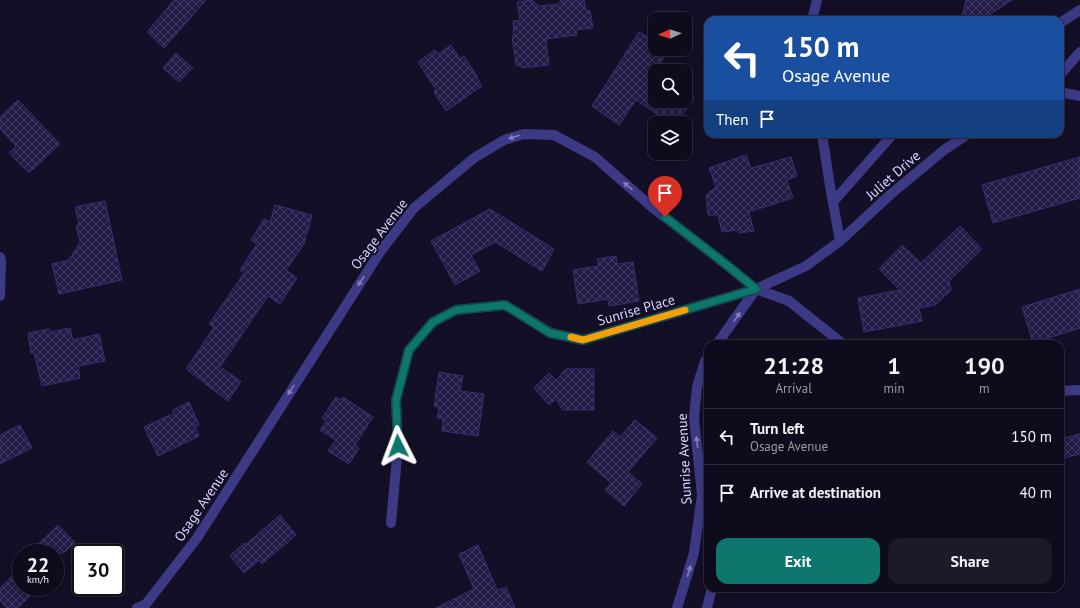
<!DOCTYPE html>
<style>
:root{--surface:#0e0b1c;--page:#1c1929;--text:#f1f3f6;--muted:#9b9ba3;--line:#2e2b3b;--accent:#0f766e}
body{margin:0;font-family:"PT Sans",sans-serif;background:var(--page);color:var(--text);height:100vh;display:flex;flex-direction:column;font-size:15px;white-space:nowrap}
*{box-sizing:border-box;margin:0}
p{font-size:13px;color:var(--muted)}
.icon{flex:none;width:22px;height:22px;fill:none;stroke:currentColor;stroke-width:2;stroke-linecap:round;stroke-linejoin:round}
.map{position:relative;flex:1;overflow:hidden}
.side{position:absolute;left:704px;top:340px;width:360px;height:252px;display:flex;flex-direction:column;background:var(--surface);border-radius:12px;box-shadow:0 2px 10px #0003,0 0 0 1px var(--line)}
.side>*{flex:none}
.banner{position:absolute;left:704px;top:16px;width:360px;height:122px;border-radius:12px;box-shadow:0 2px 10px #0003,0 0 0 1px var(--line);background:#1a4fa0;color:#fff;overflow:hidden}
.needle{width:26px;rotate:267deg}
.tools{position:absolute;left:648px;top:12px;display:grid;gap:8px}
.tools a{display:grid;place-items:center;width:44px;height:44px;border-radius:8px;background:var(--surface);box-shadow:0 2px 10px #0003,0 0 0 1px var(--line);font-size:20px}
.speed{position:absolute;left:12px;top:544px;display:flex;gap:8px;font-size:20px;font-weight:700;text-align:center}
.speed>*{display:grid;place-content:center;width:52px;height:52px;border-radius:50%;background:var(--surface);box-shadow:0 2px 10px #0003,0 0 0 1px var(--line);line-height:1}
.speed small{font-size:10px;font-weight:400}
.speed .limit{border:2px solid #111;border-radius:6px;background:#fff;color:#111}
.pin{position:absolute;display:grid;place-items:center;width:34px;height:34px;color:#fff;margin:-41px -17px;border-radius:50% 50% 50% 0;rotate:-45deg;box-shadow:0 0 4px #0007}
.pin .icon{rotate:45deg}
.me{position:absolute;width:44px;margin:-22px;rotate:357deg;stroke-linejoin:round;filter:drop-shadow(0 0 3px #0008)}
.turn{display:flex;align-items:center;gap:14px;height:84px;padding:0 12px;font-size:18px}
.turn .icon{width:52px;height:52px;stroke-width:2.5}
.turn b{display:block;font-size:28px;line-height:34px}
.then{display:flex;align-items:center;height:38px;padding:0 12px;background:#0003;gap:8px;font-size:15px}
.eta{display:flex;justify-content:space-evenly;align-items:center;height:68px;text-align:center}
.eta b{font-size:24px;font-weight:700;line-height:28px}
.primary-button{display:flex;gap:8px;margin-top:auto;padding:8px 12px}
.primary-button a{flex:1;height:46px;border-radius:12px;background:var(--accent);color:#fff;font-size:16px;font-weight:700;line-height:46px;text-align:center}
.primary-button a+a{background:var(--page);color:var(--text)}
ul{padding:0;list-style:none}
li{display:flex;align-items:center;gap:12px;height:56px;padding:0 12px;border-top:1px solid var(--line)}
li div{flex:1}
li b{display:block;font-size:15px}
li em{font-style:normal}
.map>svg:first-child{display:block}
.building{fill:url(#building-cross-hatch);stroke:#3b2d73}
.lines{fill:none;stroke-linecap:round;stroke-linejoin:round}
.lane{stroke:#3d3a85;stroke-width:10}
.street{stroke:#3d3a85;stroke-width:10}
.oneway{fill:#837fbc}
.route-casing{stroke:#0a4d48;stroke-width:10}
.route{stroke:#0f766e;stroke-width:7}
.slow{stroke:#f59e0b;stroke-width:7}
.labels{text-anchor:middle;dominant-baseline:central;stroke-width:4;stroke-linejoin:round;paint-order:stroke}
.street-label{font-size:14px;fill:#d9d4ff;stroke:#130f26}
</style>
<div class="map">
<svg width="1080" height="608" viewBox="0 0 1080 608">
<defs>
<pattern id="building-cross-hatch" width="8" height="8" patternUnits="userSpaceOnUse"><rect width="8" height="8" fill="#241b47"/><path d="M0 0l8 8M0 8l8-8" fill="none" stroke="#433b63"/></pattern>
</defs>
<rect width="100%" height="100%" fill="#130f26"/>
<!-- building -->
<g class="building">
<path d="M 174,0 L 206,0 L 164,48 L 147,32 Z"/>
<path d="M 532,0 L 539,6 L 559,4 L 561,0 L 584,0 L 586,11 L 590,10 L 593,28 L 576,30 L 577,35 L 546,39 L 549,65 L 522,68 L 521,65 L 516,66 L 512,36 L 514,36 L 513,21 L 520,20 L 517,2 Z"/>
<path d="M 966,0 L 1012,0 L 981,20 L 961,20 Z"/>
<path d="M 639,32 L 655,42 L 655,49 L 665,49 L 668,51 L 655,71 L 655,101 L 685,101 L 685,92 L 694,98 L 677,123 L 670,123 L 636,100 L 619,125 L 592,106 Z"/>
<path d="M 451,45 L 460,59 L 464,56 L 478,78 L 477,79 L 482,86 L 446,111 L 434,92 L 436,90 L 418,62 L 435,50 L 438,54 Z"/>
<path d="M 176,53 L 193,68 L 179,82 L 163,68 Z"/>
<path d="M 18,100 L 60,144 L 29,173 L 9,153 L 16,146 L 0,129 L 0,117 Z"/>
<path d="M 746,155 L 751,168 L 791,157 L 797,176 L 787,180 L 793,198 L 749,212 L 754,231 L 739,233 L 738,230 L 722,232 L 718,215 L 708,215 L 706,195 L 716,187 L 709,168 Z"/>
<path d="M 1080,157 L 1080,198 L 993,223 L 982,185 Z"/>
<path d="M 105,201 L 122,280 L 59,294 L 52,264 L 69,260 L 80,242 L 76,226 L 79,225 L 75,207 Z"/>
<path d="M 275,205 L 312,215 L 304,244 L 286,270 L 297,278 L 280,304 L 268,296 L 220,367 L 241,381 L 228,401 L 186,369 L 214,327 L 209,324 L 244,273 L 240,270 L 257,244 L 251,240 L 264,219 L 270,222 Z"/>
<path d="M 490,209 L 554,249 L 542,271 L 495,242 L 471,255 L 480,271 L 455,285 L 431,241 Z"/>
<path d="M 960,226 L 982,249 L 949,281 L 951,290 L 935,305 L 919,308 L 922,321 L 864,332 L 858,298 L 900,290 L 879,269 L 902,245 L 921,263 Z"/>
<path d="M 616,256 L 617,264 L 633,262 L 639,301 L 609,306 L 608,299 L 578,304 L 573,270 L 599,266 L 597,259 Z"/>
<path d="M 1080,289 L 1080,328 L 1033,343 L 1022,307 Z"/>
<path d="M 70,328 L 73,340 L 99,334 L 105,361 L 78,366 L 80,378 L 42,386 L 34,353 L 31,353 L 28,333 L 49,329 L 50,332 Z"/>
<path d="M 566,369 L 594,369 L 594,410 L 563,410 L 556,399 L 549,405 L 534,388 L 549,373 L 556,380 Z"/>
<path d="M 439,372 L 463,376 L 460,391 L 484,394 L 478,436 L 442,431 L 443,419 L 437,418 L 439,407 L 434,406 Z"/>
<path d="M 336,397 L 340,400 L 343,397 L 373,417 L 355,445 L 359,448 L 349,464 L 328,451 L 336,440 L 320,430 L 326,421 L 322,418 Z"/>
<path d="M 189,402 L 199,425 L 195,427 L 199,436 L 158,456 L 144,427 L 174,413 L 173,410 Z"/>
<path d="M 635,420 L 657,438 L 628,472 L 642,484 L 624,506 L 605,490 L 611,483 L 587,462 L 613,431 L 620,437 Z"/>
<path d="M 20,425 L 32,448 L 0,464 L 0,435 Z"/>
<path d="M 1080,434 L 1080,454 L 1060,459 L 1060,439 Z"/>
<path d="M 280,515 L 296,535 L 262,564 L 259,560 L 244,573 L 230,556 L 244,543 L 245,545 Z"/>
<path d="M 58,525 L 75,542 L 64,553 L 29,553 Z"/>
<path d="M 478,545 L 497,590 L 506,587 L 515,608 L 436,608 L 474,589 L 459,554 Z"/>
<path d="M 21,567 L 21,587 L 39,587 L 18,608 L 7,608 L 0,601 L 0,588 Z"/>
</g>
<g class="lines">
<!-- lane -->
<g class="lane">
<path d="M 1060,23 L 1080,10"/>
<path d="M 1060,75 L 1080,52"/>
<path d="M 833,202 L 893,134"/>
<path d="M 703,497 L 708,525"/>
<path d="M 707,608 L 712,588"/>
</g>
<!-- street -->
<g class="street">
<path d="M 812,20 L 817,0"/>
<path d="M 1060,92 L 1080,96"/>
<path d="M 840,241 L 891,194 L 944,150 L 968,134"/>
<path d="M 0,257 L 1,261 L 0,296"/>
<path d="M 717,344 L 756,289"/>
<path d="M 1060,391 L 1080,390"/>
<path d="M 391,523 L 398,446 L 396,400 L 409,350 L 433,322 L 456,310 L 505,305 L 551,333 L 583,340 L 756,289 L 806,266 L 840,241 L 830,186 L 822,134"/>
<path d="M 137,608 L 146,604 L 197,538 L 380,252 L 414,208 L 474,158 L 504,140 L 524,134 L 554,135 L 595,157 L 653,208 L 728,266 L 756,289 L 789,301 L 843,344"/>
<path d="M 677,608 L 694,553 L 702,495 L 694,418 L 697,387 L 705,361 L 708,357"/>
</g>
</g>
<!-- one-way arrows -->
<defs><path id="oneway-solid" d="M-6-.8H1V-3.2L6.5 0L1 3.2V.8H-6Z"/></defs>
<g class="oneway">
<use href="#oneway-solid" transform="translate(514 137) rotate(162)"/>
<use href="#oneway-solid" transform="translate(628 186) rotate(-139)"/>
<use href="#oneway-solid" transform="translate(361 281) rotate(123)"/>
<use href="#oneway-solid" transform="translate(737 317) rotate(-55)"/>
<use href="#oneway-solid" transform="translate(291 390) rotate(123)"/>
<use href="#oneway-solid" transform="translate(697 442) rotate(-96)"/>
<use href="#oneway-solid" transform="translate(689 571) rotate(-73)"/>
</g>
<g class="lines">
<defs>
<path id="route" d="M 398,446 L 396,400 L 409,350 L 433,322 L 456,310 L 505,305 L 550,333 L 583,340 L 756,289 L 728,266 L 665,217"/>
</defs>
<!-- route casing -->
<use href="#route" class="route-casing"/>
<!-- route -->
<use href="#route" class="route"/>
<!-- slow -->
<path class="slow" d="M 571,337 L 583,340 L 685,310"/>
</g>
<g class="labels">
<!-- street labels -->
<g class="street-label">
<text transform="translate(893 175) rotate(-41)">Juliet Drive</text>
<text transform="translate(379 234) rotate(-53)">Osage Avenue</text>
<text transform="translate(636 310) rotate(-16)">Sunrise Place</text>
<text transform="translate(684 459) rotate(-93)">Sunrise Avenue</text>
<text transform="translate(201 505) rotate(-56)">Osage Avenue</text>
</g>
</g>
</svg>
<div class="tools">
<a><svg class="needle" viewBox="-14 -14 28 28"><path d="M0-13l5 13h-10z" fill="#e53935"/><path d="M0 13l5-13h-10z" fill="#9b9ba3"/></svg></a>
<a><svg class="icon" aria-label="search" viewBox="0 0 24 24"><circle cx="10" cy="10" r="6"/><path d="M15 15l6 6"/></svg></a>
<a><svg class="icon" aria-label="layers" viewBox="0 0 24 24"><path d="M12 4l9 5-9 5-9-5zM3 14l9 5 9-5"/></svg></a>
</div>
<div class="speed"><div>22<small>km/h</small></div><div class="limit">30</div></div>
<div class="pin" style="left:665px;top:217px;background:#d93025"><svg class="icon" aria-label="arrive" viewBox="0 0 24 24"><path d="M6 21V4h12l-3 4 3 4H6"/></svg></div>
<svg class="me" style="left:398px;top:446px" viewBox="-20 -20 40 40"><path d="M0-17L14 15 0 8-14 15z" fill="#0f766e" stroke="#fff" stroke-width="4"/></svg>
<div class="banner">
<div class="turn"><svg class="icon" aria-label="left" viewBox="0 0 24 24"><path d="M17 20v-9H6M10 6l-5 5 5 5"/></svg><div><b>150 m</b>Osage Avenue</div></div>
<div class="then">Then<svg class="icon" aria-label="arrive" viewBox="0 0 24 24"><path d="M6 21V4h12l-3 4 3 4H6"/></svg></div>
</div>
<section class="side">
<div class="eta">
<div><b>21:28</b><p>Arrival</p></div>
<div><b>1</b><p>min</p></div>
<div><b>190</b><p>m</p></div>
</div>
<ul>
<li><svg class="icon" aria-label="left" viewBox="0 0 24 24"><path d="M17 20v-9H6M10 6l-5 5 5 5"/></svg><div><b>Turn left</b><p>Osage Avenue</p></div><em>150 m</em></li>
<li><svg class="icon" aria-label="arrive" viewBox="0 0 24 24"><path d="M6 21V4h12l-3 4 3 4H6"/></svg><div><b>Arrive at destination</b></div><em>40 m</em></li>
</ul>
<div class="primary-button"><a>Exit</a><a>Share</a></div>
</section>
</div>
